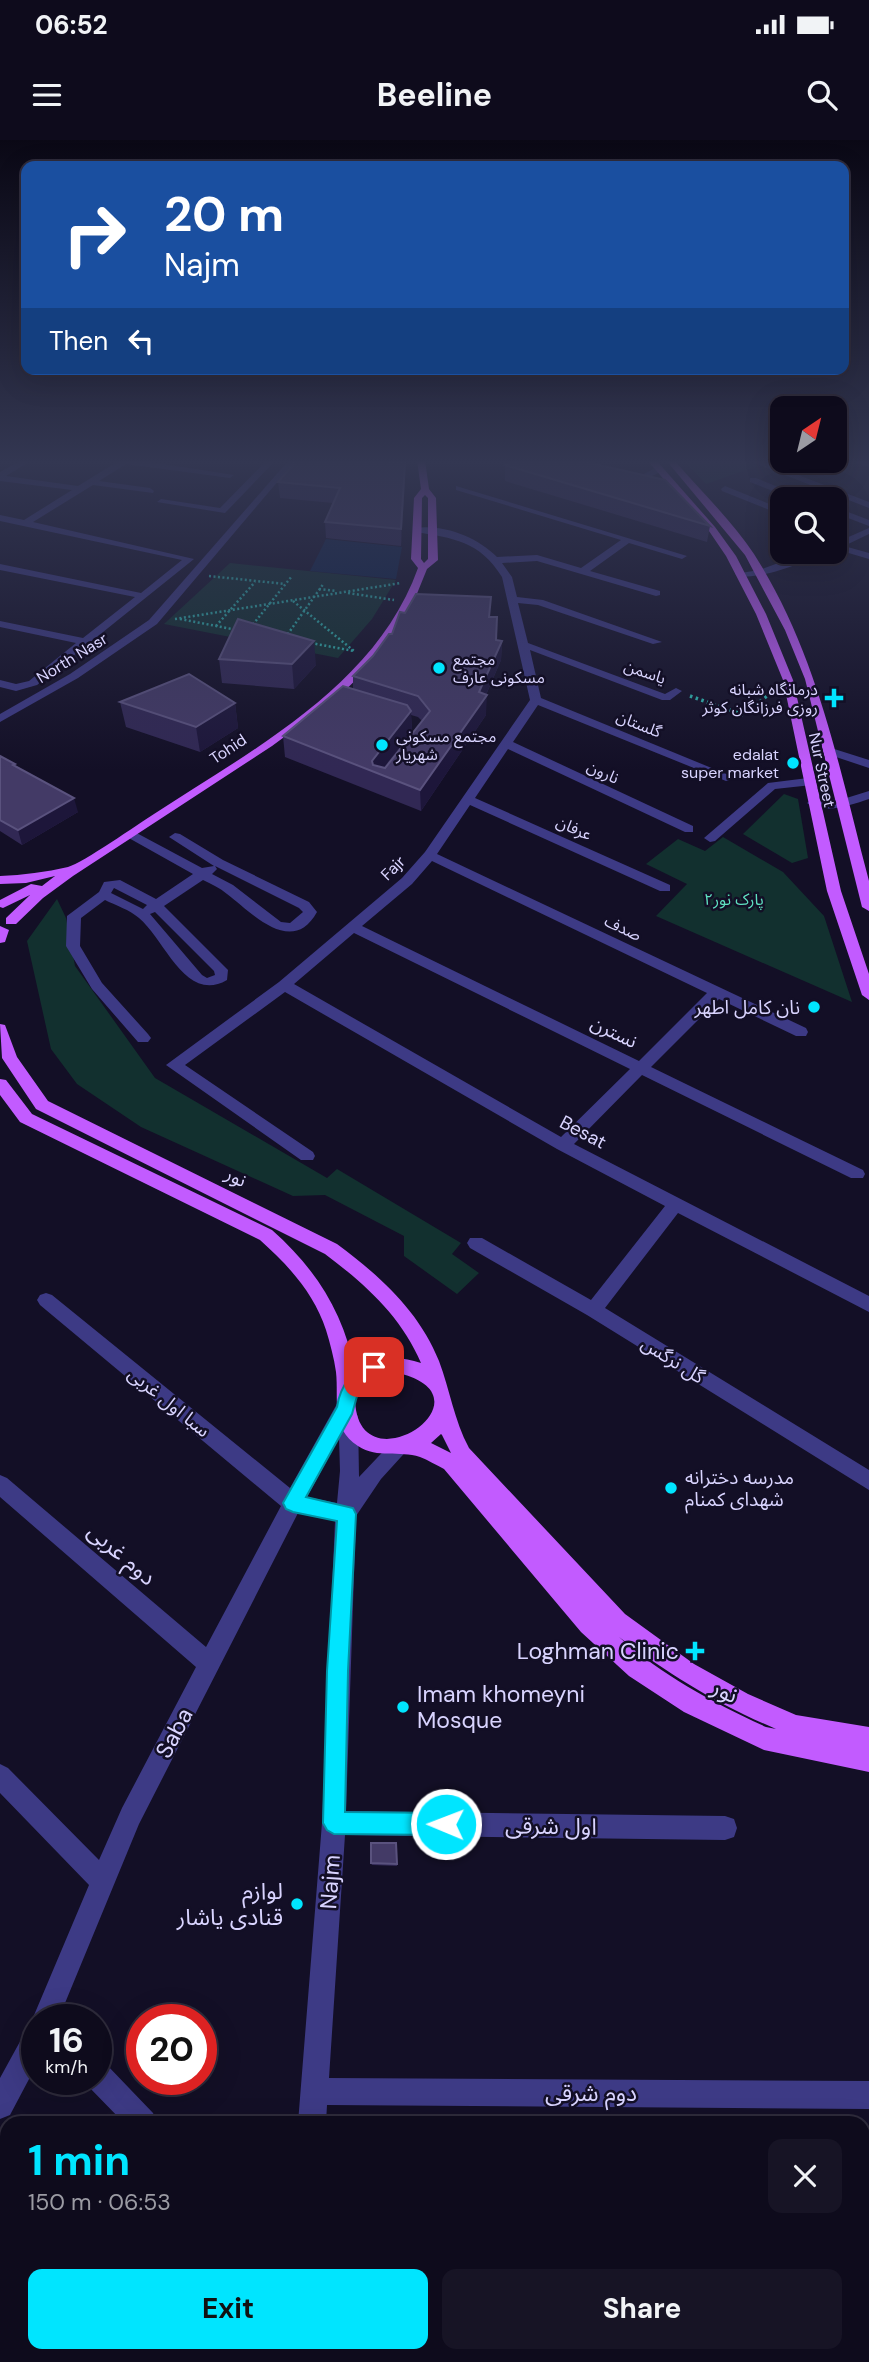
<!DOCTYPE html>
<meta charset="utf-8">
<style>
:root{--surface:#0e0b1c;--page:#171425;--text:#f1f3f6;--muted:#9b9ba3;--line:#2e2b3b;--accent:#00e5ff}
body{margin:0;font-family:"DM Sans","Noto Sans Arabic",sans-serif;background:var(--page);color:var(--text);height:100vh;display:flex;flex-direction:column;font-size:26px;white-space:nowrap}
*{box-sizing:border-box;margin:0}
p{font-size:23px;color:var(--muted)}
.icon{flex:none;width:38px;height:38px;fill:none;stroke:currentColor;stroke-width:2;stroke-linecap:round;stroke-linejoin:round}
.map{position:relative;flex:1;overflow:hidden}
.sheet{position:absolute;left:0px;top:1976px;width:870px;height:247px;display:flex;flex-direction:column;background:var(--surface);border-radius:21px 21px 0 0;box-shadow:0 7px 28px #0002,0 0 0 2px var(--line)}
.sheet>*{flex:none}
.banner{position:absolute;left:21px;top:21px;width:828px;height:214px;border-radius:14px;box-shadow:0 7px 28px #0002,0 0 0 2px var(--line);background:#1a4fa0;color:#fff;overflow:hidden}
.needle{width:46px;rotate:35deg}
.buttons{position:absolute;left:770px;top:256px;display:grid;gap:14px}
.buttons a{display:grid;place-items:center;width:77px;height:77px;border-radius:14px;background:var(--surface);box-shadow:0 7px 28px #0002,0 0 0 2px var(--line);font-size:35px}
.speed{position:absolute;left:21px;top:1864px;display:flex;gap:14px;font-size:35px;font-weight:700;text-align:center}
.speed>*{display:grid;place-content:center;width:91px;height:91px;border-radius:50%;background:var(--surface);box-shadow:0 7px 28px #0002,0 0 0 2px var(--line);line-height:1}
.speed small{font-size:18px;font-weight:400}
.speed .limit{border:10px solid #d22;background:#fff;color:#111}
.pin{position:absolute;display:grid;place-items:center;width:60px;height:60px;color:#fff;margin:-30px;border-radius:14px;box-shadow:0 4px 10px #0006}
.me{position:absolute;width:77px;margin:-38px;rotate:271deg;stroke-linejoin:round;filter:drop-shadow(0 0 5px #0008)}
.turn{display:flex;align-items:center;gap:24px;height:147px;padding:0 28px;font-size:32px}
.turn .icon{width:91px;height:91px;stroke-width:2.5}
.turn b{display:block;font-size:49px;line-height:60px}
.then{display:flex;align-items:center;height:66px;padding:0 28px;background:#0003;gap:14px;font-size:26px}
.round{display:grid;place-items:center;flex:none;width:74px;height:74px;border-radius:14px;background:var(--page)}
.head{display:flex;align-items:center;justify-content:space-between;height:119px;padding:0 28px}
h1{font-size:42px;font-weight:700;line-height:52px;color:var(--accent)}
.action{display:flex;gap:14px;margin-top:auto;padding:14px 28px}
.action a{flex:1;height:80px;border-radius:14px;background:var(--accent);color:#111;font-size:28px;font-weight:700;line-height:80px;text-align:center}
.action a+a{background:var(--page);color:var(--text)}
.status{display:flex;justify-content:space-between;align-items:center;height:49px;padding:0 35px;background:var(--surface);direction:ltr}
.status svg{height:19px;fill:currentColor}
header{display:flex;justify-content:space-between;align-items:center;height:91px;padding:0 28px;background:var(--surface);font-size:32px;font-weight:700}
.map>svg:first-child{display:block}
.green{fill:#12302f}
.water{fill:#0c2248}
.lines{fill:none;stroke-linecap:round;stroke-linejoin:round}
.path-far1{stroke:#2fb8b0;stroke-width:2.5;stroke-dasharray:2 2.5;stroke-linecap:butt}
.path{stroke:#2fb8b0;stroke-width:3.5;stroke-dasharray:2.5 3.5;stroke-linecap:butt}
.minor{fill:#3d3a85;fill-rule:evenodd}
.major{fill:#c25bff;fill-rule:evenodd}
.wall{fill:#312854;fill-rule:evenodd}
.shaded-wall{fill:#1d163a}
.building{fill:#433a66;stroke:#5a527e;stroke-width:2}
.route{fill:#00e5ff;stroke:#0095a6;stroke-width:2}
.poi-dot{fill:#00e5ff;stroke:#130f26;stroke-width:2.5}
.labels{text-anchor:middle;dominant-baseline:central;stroke-width:5;stroke-linejoin:round;paint-order:stroke}
.far-street-label{font-size:16px;fill:#d9d4ff;stroke:#130f26}
.far-poi-label{font-size:16px;fill:#d9d4ff;stroke:#130f26;text-anchor:start}
.far-park-label{font-size:16px;fill:#5fe0c0;stroke:#130f26}
.poi-label{font-size:19px;fill:#d9d4ff;stroke:#130f26;text-anchor:end}
.street-label{font-size:19px;fill:#d9d4ff;stroke:#130f26}
.near-street-label{font-size:23px;fill:#d9d4ff;stroke:#130f26}
.near-poi-label{font-size:23px;fill:#d9d4ff;stroke:#130f26;text-anchor:end}
</style>
<div class="status"><b>06:52</b><svg viewBox="0 0 49 12"><path d="M0 12V9h3v3zM5 12V6h3v6zM10 12V3h3v9zM15 12V0h3v12zM26 1h20v11H26zM47 4h2v5h-2z"/></svg></div>
<header><svg class="icon" aria-label="menu" viewBox="0 0 24 24"><path d="M4 6h16M4 12h16M4 18h16"/></svg>Beeline<svg class="icon" aria-label="search" viewBox="0 0 24 24"><circle cx="10" cy="10" r="6"/><path d="M15 15l6 6"/></svg></header>
<div class="map">
<svg width="869" height="2222" viewBox="0 0 869 2222">
<rect width="100%" height="100%" fill="#130f26"/>
<!-- green -->
<g class="green">
<path d="M 683,320 L 742,320 L 758,326 L 706,344 Z"/>
<path d="M 230,423 L 396,440 L 372,479 L 338,518 L 164,484 Z"/>
<path d="M 784,654 L 798,659 L 808,718 L 792,723 L 743,694 Z"/>
<path d="M 723,697 L 783,732 L 824,776 L 852,862 L 656,776 L 687,744 L 646,724 L 678,699 L 705,711 Z"/>
<path d="M 57,759 L 66,778 L 75,826 L 155,938 L 327,1038 L 337,1029 L 461,1103 L 452,1114 L 479,1133 L 457,1154 L 404,1116 L 404,1096 L 325,1055 L 293,1056 L 141,987 L 77,944 L 51,909 L 27,801 Z"/>
</g>
<!-- water -->
<path class="water" d="M 326,399 L 402,407 L 396,439 L 310,431 Z"/>
<g class="lines">
<!-- path-far1 -->
<g class="path-far1">
<path d="M 209,436 L 285,444"/>
<path d="M 319,449 L 336,451"/>
<path d="M 348,453 L 394,460"/>
<path d="M 293,461 L 354,511"/>
<path d="M 175,479 L 401,443"/>
<path d="M 180,479 L 237,490"/>
<path d="M 216,486 L 255,442"/>
<path d="M 250,488 L 292,436"/>
<path d="M 285,498 L 324,443"/>
<path d="M 311,503 L 354,511"/>
</g>
<!-- path -->
<path class="path" d="M 690,556 L 744,575 L 774,550"/>
<!-- minor -->
<g class="minor">
<path d="M 22,320 L 32,320 L 6,336 L 78,346 L 117,322 L 114,320 L 137,320 L 234,335 L 230,338 L 126,324 L 99,341 L 150,348 L 154,351 L 153,353 L 93,345 L 33,382 L 194,419 L 37,545 L 16,551 L 0,547 L 0,540 L 16,544 L 29,541 L 76,503 L 0,487 L 0,481 L 83,498 L 135,457 L 0,430 L 0,424 L 141,453 L 182,420 L 0,381 L 0,375 L 24,380 L 72,350 L 0,341 L 0,332 Z"/>
<path d="M 267,320 L 276,320 L 225,373 L 157,362 L 161,359 L 220,368 Z"/>
<path d="M 289,320 L 299,320 L 290,327 L 157,484 L 78,538 L 0,582 L 0,574 L 70,534 L 149,480 Z"/>
<path d="M 747,320 L 759,320 L 869,362 L 869,368 Z"/>
<path d="M 853,320 L 869,321 L 869,327 L 854,322 Z"/>
<path d="M 659,326 L 662,331 C 650,337 636,346 623,339 L 640,336 Z"/>
<path d="M 750,338 L 756,338 L 807,359 L 794,359 L 750,342 Z"/>
<path d="M 456,346 L 687,416 L 682,419 L 629,403 L 590,431 L 660,451 L 660,455 L 656,456 L 537,421 L 502,423 L 512,437 L 517,457 L 543,460 L 662,502 L 653,504 L 538,465 L 518,463 L 528,503 L 665,554 L 676,548 L 682,551 L 670,560 L 662,560 L 530,510 L 541,558 L 736,638 L 726,641 L 538,565 L 513,602 L 693,686 L 693,692 L 685,692 L 508,609 L 475,658 L 670,745 L 670,751 L 660,751 L 470,665 L 437,714 L 806,888 L 808,892 L 806,896 L 796,896 L 719,859 L 651,927 L 863,1030 L 865,1034 L 863,1038 L 851,1038 L 642,935 L 574,1004 L 869,1156 L 869,1172 L 678,1073 L 605,1168 L 869,1330 L 869,1350 L 587,1175 L 470,1108 L 467,1103 L 470,1098 L 482,1098 L 591,1160 L 665,1066 L 557,1009 L 285,852 L 185,925 L 313,1012 L 315,1016 L 313,1020 L 301,1020 L 166,925 L 279,842 L 402,738 L 425,712 L 530,560 L 502,437 C 480,401 453,398 415,392 L 415,388 C 444,384 477,397 497,417 L 537,415 L 581,428 L 621,400 L 456,350 ZM 432,721 L 707,853 L 639,921 L 362,786 L 412,744 ZM 354,793 L 630,929 L 561,997 L 294,844 Z"/>
<path d="M 725,346 L 782,369 L 782,375 L 722,351 L 721,349 Z"/>
<path d="M 835,367 L 869,380 L 869,386 L 835,373 Z"/>
<path d="M 869,388 L 869,394 L 844,406 L 869,413 L 869,419 L 835,409 L 835,403 Z"/>
<path d="M 811,411 L 826,411 C 810,421 751,444 735,434 L 759,430 Z"/>
<path d="M 828,607 L 869,620 L 869,628 L 824,613 L 822,611 Z"/>
<path d="M 808,638 L 814,642 L 812,645 L 775,649 L 715,701 L 710,702 L 704,698 L 768,643 Z"/>
<path d="M 869,651 L 869,659 C 851,665 823,675 807,663 L 813,659 L 840,660 Z"/>
<path d="M 131,690 L 202,728 L 214,726 L 169,697 L 175,693 L 180,694 L 223,720 L 309,762 L 317,772 C 292,817 252,773 227,754 C 220,748 211,744 203,740 L 164,766 L 228,830 L 227,840 C 186,864 165,800 139,778 C 130,770 115,765 105,760 L 81,778 L 80,806 L 102,843 L 148,894 L 151,898 L 148,902 L 138,902 L 92,849 L 66,806 L 67,776 L 99,752 L 104,742 L 120,740 L 156,759 L 193,734 L 127,697 L 125,694 ZM 215,726 L 299,768 L 303,772 L 290,783 L 281,782 L 233,745 L 212,734 L 217,729 ZM 114,748 L 147,765 L 143,769 L 111,753 ZM 155,772 L 214,831 L 215,835 L 207,838 L 202,835 L 150,774 Z"/>
<path d="M 46,1153 L 52,1155 L 290,1348 L 338,1262 L 345,1260 L 352,1262 L 358,1277 L 359,1337 L 394,1300 L 401,1297 L 408,1300 L 411,1306 L 381,1339 L 356,1376 L 346,1671 L 725,1676 L 734,1679 L 737,1688 L 734,1697 L 725,1700 L 345,1695 L 329,1938 L 869,1941 L 869,1969 L 327,1965 L 326,1983 L 298,1983 L 322,1683 L 335,1381 L 298,1373 L 139,1684 L 58,1880 L 37,1880 L 37,1924 L 10,1975 L 0,1979 L 0,1938 L 28,1887 L 34,1884 L 32,1880 L 89,1745 L 0,1653 L 0,1624 L 8,1628 L 99,1720 L 122,1668 L 196,1527 L 0,1357 L 0,1335 L 7,1338 L 206,1507 L 281,1366 L 40,1165 L 37,1160 L 40,1155 ZM 339,1298 L 340,1331 L 337,1363 L 307,1357 Z"/>
<path d="M 96,1921 L 106,1924 L 153,1973 L 157,1983 L 124,1983 L 86,1944 L 85,1939 L 96,1939 Z"/>
<rect x="284" y="2216" width="30" height="6"/>
</g>
<!-- major -->
<g class="major">
<path d="M 417,320 L 425,320 L 429,349 L 436,358 L 438,420 L 427,429 L 414,461 L 390,499 L 363,533 L 337,558 L 272,606 L 73,736 L 43,758 L 16,784 L 6,784 L 6,778 L 30,755 L 3,768 L 0,767 L 0,760 L 31,744 L 42,746 L 55,736 L 26,743 L 0,744 L 0,736 C 23,735 46,732 68,727 C 83,723 138,684 154,674 C 253,609 376,546 418,428 L 411,419 L 414,358 L 421,349 ZM 425,355 L 428,358 L 428,419 L 424,423 L 421,419 L 422,358 Z"/>
<path d="M 647,320 L 656,320 L 715,387 L 736,416 L 766,474 L 793,540 L 841,751 L 869,834 L 869,860 L 862,855 L 827,751 L 783,540 L 756,474 L 726,416 L 709,391 Z"/>
<path d="M 666,320 L 674,320 C 700,350 733,382 754,414 C 818,514 839,628 869,741 L 869,771 L 862,767 L 805,539 L 785,490 L 745,415 Z"/>
<path d="M 0,786 L 9,790 L 5,802 L 0,803 Z"/>
<path d="M 0,884 L 5,885 L 17,917 L 48,961 L 337,1104 C 380,1136 419,1171 439,1221 C 450,1250 454,1280 469,1308 L 625,1474 L 694,1524 L 748,1554 L 796,1575 L 869,1587 L 869,1632 L 764,1610 L 684,1572 L 629,1536 L 581,1492 L 444,1329 C 436,1325 428,1320 420,1317 C 399,1310 378,1319 358,1306 C 330,1288 339,1259 336,1232 C 334,1218 330,1203 326,1190 C 314,1153 288,1125 260,1100 L 20,982 L 0,955 L 0,939 L 6,940 L 32,974 L 272,1090 C 316,1129 344,1173 355,1231 C 378,1218 395,1214 421,1223 C 401,1176 365,1144 325,1114 L 36,969 L 2,918 ZM 398,1233 C 499,1257 358,1351 355,1260 C 368,1243 376,1235 398,1233 ZM 441,1294 L 442,1295 L 451,1313 L 431,1303 ZM 619,1497 C 672,1536 715,1563 776,1589 L 766,1587 C 712,1562 663,1536 619,1497 Z"/>
</g>
</g>
<!-- wall -->
<g class="wall">
<path d="M 505,325 L 710,386 L 707,402 L 505,341 Z"/>
<path d="M 405,339 L 401,406 L 326,398 L 325,382 L 333,363 L 280,358 L 278,342 Z"/>
<path d="M 490,477 L 496,500 L 502,501 L 501,520 L 486,555 L 486,575 L 421,671 L 285,617 L 283,596 L 353,549 L 353,536 L 373,516 L 392,494 ZM 411,575 L 418,577 L 422,581 L 385,628 L 384,628 L 412,591 Z"/>
<path d="M 219,519 L 316,525 L 294,549 L 222,543 Z"/>
<path d="M 120,562 L 235,563 L 238,588 L 200,612 L 126,587 Z"/>
<path d="M 0,616 L 15,627 L 78,672 L 22,705 L 0,691 Z"/>
<path d="M 396,1703 L 397,1726 L 372,1725 L 371,1723 Z"/>
</g>
<!-- shaded-wall -->
<g class="shaded-wall">
<path d="M 405,323 L 405,339 L 401,406 L 401,389 Z"/>
<path d="M 314,501 L 316,525 L 294,549 L 292,524 Z"/>
<path d="M 502,501 L 501,520 L 484,559 L 487,555 L 486,575 L 421,671 L 420,650 L 479,552 Z"/>
<path d="M 235,563 L 238,588 L 200,612 L 196,587 Z"/>
<path d="M 411,571 L 412,591 L 379,634 L 372,631 L 372,621 Z"/>
<path d="M 74,658 L 78,672 L 22,705 L 18,690 Z"/>
</g>
<!-- building -->
<g class="building">
<path d="M 297,320 L 373,320 L 405,323 L 401,389 L 325,382 L 340,348 L 278,342 Z"/>
<path d="M 512,320 L 577,320 L 665,340 L 710,386 L 505,325 Z"/>
<path d="M 416,454 L 491,457 L 489,477 L 497,477 L 496,500 L 502,501 L 479,552 L 487,555 L 420,650 L 283,596 L 343,546 L 407,565 L 411,571 L 372,621 L 373,625 L 385,628 L 430,571 L 418,556 L 353,536 L 373,516 L 389,494 L 392,494 L 400,472 L 405,473 Z"/>
<path d="M 238,479 L 314,501 L 292,524 L 219,519 Z"/>
<path d="M 189,534 L 235,563 L 196,587 L 120,562 Z"/>
<path d="M 0,616 L 15,624 L 13,625 L 74,658 L 18,690 L 0,680 Z"/>
<path d="M 371,1703 L 396,1703 L 397,1724 L 371,1723 Z"/>
</g>
<!-- sky -->
<linearGradient id="sky" x2="0" y2="1"><stop stop-color="#0a0815"/><stop offset="0.51" stop-color="#333752"/><stop offset="1" stop-color="#333752" stop-opacity="0"/></linearGradient>
<rect width="869" height="631" fill="url(#sky)"/>
<!-- route -->
<path class="route" d="M 374,1220 L 380,1222 L 383,1227 L 359,1249 L 352,1274 L 306,1357 L 353,1368 L 356,1374 L 348,1531 L 345,1672 L 446,1673 L 454,1676 L 457,1684 L 454,1692 L 446,1695 L 334,1694 L 327,1690 L 323,1683 L 327,1531 L 337,1381 L 293,1372 L 286,1369 L 283,1363 L 337,1267 C 340,1246 353,1228 374,1220 Z"/>
<!-- markers -->
<g class="poi-dot">
<circle cx="439" cy="528" r="7"/>
<path d="M830.5 547.5h7v7h7v7h-7v7h-7v-7h-7v-7h7z"/>
<circle cx="382" cy="605" r="7"/>
<circle cx="793" cy="623" r="7"/>
<circle cx="814" cy="867" r="7"/>
<circle cx="671" cy="1348" r="7"/>
<path d="M691.5 1500.5h7v7h7v7h-7v7h-7v-7h-7v-7h7z"/>
<circle cx="403" cy="1567" r="7"/>
<circle cx="297" cy="1764" r="7"/>
</g>
<g class="labels">
<!-- far-street labels -->
<g class="far-street-label">
<text transform="translate(72 518) rotate(-32)">North Nasr</text>
<text transform="translate(645 532) rotate(19)">یاسمن</text>
<text transform="translate(639 584) rotate(22)">گلستان</text>
<text transform="translate(228 609) rotate(-34)">Tohid</text>
<text transform="translate(822 630) rotate(78)">Nur Street</text>
<text transform="translate(603 632) rotate(25)">نارون</text>
<text transform="translate(574 688) rotate(24)">عرفان</text>
<text transform="translate(393 728) rotate(-45)">Fajr</text>
<text transform="translate(623 788) rotate(26)">صدف</text>
</g>
<!-- far-poi labels -->
<g class="far-poi-label">
<text x="453" y="519">مجتمع<tspan x="453" dy="18">مسکونی عارف</tspan></text>
<text x="818" y="549" text-anchor="end">درمانگاه شبانه<tspan x="818" dy="18">روزی فرزانگان کوثر</tspan></text>
<text x="396" y="596">مجتمع مسکونی<tspan x="396" dy="18">شهریار</tspan></text>
<text x="779" y="614" text-anchor="end">edalat<tspan x="779" dy="18">super market</tspan></text>
</g>
<!-- far-park labels -->
<g class="far-park-label">
<text x="734" y="759">پارک نور۲</text>
</g>
<!-- poi labels -->
<g class="poi-label">
<text x="800" y="867">نان کامل اطهر</text>
<text x="685" y="1337" text-anchor="start">مدرسه دخترانه<tspan x="685" dy="22">شهدای کمنام</tspan></text>
</g>
<!-- street labels -->
<g class="street-label">
<text transform="translate(614 892) rotate(26)">نسترن</text>
<text transform="translate(583 992) rotate(28)">Besat</text>
<text transform="translate(236 1037) rotate(27)">نور</text>
<text transform="translate(673 1220) rotate(32)">گل نرگس</text>
<text transform="translate(169 1262) rotate(39)">سبا اول غربی</text>
</g>
<!-- near-street labels -->
<g class="near-street-label">
<text transform="translate(122 1414) rotate(41)">دوم غربی</text>
<text transform="translate(725 1551) rotate(26)">نور</text>
<text transform="translate(174 1593) rotate(-62)">Saba</text>
<text transform="translate(551 1686) rotate(1)">اول شرقی</text>
<text transform="translate(330 1742) rotate(-86)">Najm</text>
<text x="591" y="1953">دوم شرقی</text>
</g>
<!-- near-poi labels -->
<g class="near-poi-label">
<text x="679" y="1511">Loghman Clinic</text>
<text x="417" y="1554" text-anchor="start">Imam khomeyni<tspan x="417" dy="26">Mosque</tspan></text>
<text x="283" y="1751">لوازم<tspan x="283" dy="26">قنادی یاشار</tspan></text>
</g>
</g>
</svg>
<div class="buttons">
<a><svg class="needle" viewBox="-14 -14 28 28"><path d="M0-13l5 13h-10z" fill="#e53935"/><path d="M0 13l5-13h-10z" fill="#9b9ba3"/></svg></a>
<a><svg class="icon" aria-label="search" viewBox="0 0 24 24"><circle cx="10" cy="10" r="6"/><path d="M15 15l6 6"/></svg></a>
</div>
<div class="speed"><div>16<small>km/h</small></div><div class="limit">20</div></div>
<div class="pin" style="left:374px;top:1227px;background:#d93025"><svg class="icon" aria-label="arrive" viewBox="0 0 24 24"><path d="M6 21V4h12l-3 4 3 4H6"/></svg></div>
<svg class="me" style="left:446px;top:1684px" viewBox="-20 -20 40 40"><circle r="17" fill="#00e5ff" stroke="#fff" stroke-width="3"/><path d="M0-11L8 9 0 5-8 9z" fill="#fff"/></svg>
<div class="banner">
<div class="turn"><svg class="icon" aria-label="right" viewBox="0 0 24 24"><path d="M7 20v-9h11M14 6l5 5-5 5"/></svg><div><b>20 m</b>Najm</div></div>
<div class="then">Then<svg class="icon" aria-label="left" viewBox="0 0 24 24"><path d="M17 20v-9H6M10 6l-5 5 5 5"/></svg></div>
</div>
<section class="sheet">
<div class="head"><div><h1>1 min</h1><p>150 m · 06:53</p></div><a class="round"><svg class="icon" aria-label="close" viewBox="0 0 24 24"><path d="M6 6l12 12M18 6L6 18"/></svg></a></div>
<div class="action"><a>Exit</a><a>Share</a></div>
</section>
</div>
